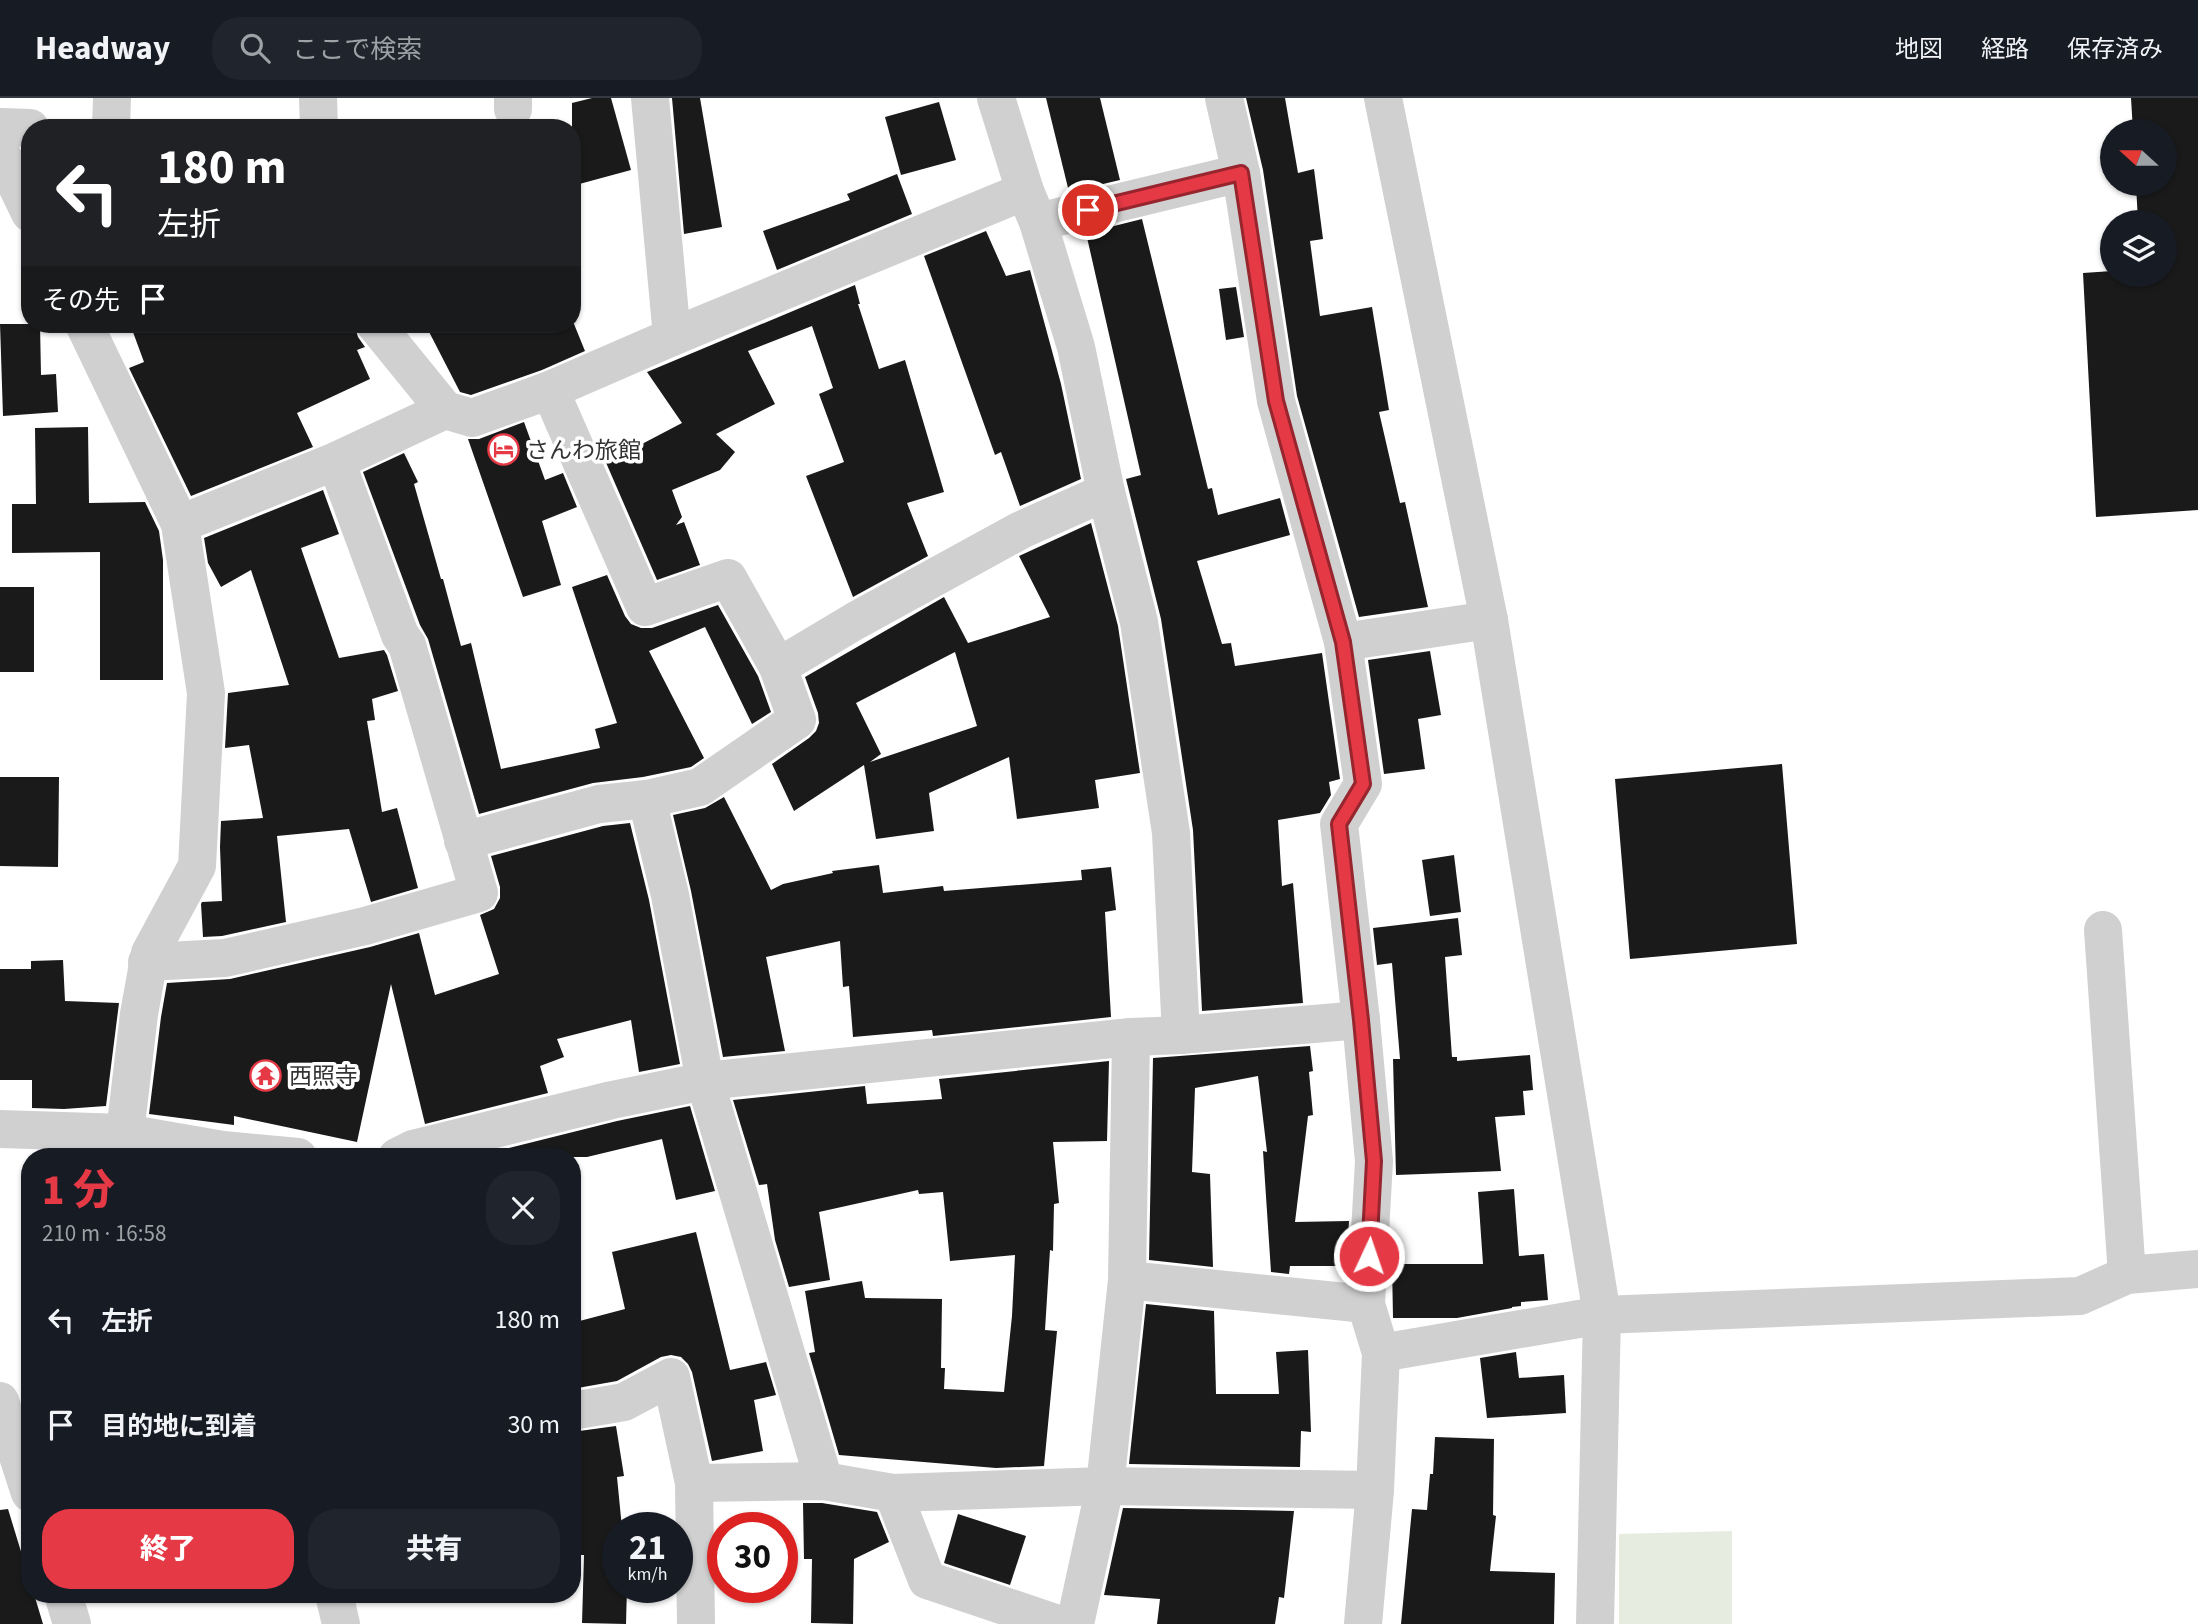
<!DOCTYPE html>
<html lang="ja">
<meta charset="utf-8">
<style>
:root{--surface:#171b24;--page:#20242c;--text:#f1f3f6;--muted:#9ea1a6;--line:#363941;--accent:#e63946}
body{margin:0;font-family:"Source Sans 3","Noto Sans JP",sans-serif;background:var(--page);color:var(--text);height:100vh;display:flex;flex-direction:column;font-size:26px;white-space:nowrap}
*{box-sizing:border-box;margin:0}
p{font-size:23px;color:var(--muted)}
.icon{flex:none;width:38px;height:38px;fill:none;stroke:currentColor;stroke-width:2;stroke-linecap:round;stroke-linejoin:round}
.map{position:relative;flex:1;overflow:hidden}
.details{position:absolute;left:21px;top:1050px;width:560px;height:455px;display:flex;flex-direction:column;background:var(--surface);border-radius:28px;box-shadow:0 2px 5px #0004}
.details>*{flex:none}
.guide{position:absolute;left:21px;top:21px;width:560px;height:214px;border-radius:28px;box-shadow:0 2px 5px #0004;background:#202124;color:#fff;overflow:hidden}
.needle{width:46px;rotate:291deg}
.controls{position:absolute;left:2100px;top:21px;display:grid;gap:14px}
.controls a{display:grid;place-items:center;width:77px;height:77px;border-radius:50%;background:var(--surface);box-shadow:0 2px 5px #0004;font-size:35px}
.speed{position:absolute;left:602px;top:1414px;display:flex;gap:14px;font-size:35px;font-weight:700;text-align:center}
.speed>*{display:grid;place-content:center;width:91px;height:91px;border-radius:50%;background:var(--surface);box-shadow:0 2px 5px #0004;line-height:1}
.speed small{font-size:18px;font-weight:400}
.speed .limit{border:10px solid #d22;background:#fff;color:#111}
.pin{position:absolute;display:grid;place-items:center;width:60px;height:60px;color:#fff;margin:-30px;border:4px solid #fff;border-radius:50%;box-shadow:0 2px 7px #0007}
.me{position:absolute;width:77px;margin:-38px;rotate:3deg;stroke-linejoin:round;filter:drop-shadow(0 0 5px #0008)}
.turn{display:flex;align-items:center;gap:24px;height:147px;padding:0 21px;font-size:32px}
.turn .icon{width:91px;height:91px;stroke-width:2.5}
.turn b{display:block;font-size:49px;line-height:60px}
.then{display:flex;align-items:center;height:66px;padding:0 21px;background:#0003;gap:14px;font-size:26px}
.round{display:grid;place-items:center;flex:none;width:74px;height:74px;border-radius:28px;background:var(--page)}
.summary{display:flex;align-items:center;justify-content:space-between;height:119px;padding:0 21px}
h1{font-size:42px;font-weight:800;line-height:52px;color:var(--accent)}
.button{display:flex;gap:14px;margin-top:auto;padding:14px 21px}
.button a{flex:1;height:80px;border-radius:28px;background:var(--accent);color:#fff;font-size:28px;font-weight:800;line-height:80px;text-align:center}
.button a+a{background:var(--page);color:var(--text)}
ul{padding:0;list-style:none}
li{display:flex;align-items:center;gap:21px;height:105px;padding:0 21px}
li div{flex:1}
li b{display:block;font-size:26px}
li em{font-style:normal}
header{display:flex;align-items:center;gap:42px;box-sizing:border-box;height:98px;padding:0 35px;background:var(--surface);border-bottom:2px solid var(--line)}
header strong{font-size:33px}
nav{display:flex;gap:38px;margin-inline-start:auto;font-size:24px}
.search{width:490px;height:63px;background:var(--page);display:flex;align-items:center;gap:18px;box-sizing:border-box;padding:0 24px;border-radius:28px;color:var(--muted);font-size:26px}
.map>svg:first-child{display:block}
.green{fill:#e6ecdf}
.building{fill:#1a1a1a;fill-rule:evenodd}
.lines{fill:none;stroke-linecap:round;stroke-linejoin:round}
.minor{stroke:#d0d0d0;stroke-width:38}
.route-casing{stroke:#96252e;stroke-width:18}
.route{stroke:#e63946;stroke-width:12}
.labels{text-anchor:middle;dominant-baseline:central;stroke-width:7;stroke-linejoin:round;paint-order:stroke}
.poi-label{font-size:23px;fill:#333;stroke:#fff;text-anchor:start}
</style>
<header>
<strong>Headway</strong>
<div class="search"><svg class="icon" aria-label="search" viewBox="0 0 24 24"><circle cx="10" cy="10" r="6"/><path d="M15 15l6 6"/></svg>ここで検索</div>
<nav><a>地図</a><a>経路</a><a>保存済み</a></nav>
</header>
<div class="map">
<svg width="2198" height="1526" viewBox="0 0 2198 1526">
<rect width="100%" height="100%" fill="#fff"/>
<!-- green -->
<path class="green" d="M 1732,1433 L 1732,1526 L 1619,1526 L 1619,1436 Z"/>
<!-- building -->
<g class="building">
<path d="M 592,0 L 611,0 L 631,72 L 572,88 L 572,5 Z"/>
<path d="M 672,0 L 700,0 L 722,129 L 684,136 Z"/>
<path d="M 1046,0 L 1100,0 L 1120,82 L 1069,94 Z"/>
<path d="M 1246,0 L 1285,0 L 1298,75 L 1314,71 L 1323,141 L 1310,143 L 1320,218 L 1372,209 L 1389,312 L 1379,314 L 1400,405 L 1405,404 L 1428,509 L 1359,519 L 1297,298 L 1263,72 Z"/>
<path d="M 2131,0 L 2198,0 L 2198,412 L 2096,419 L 2083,175 L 2112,173 L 2112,177 L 2165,177 L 2165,124 L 2138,124 L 2136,86 L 2165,86 L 2165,33 L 2133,33 Z"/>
<path d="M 939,4 L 956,62 L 901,77 L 885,19 Z"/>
<path d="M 897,76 L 912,116 L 777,172 L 763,133 L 850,102 L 847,96 Z"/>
<path d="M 1142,121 L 1208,391 L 1212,390 L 1218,417 L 1280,400 L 1290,437 L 1197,463 L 1222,546 L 1231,545 L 1235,568 L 1322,555 L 1340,681 L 1329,684 L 1331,697 L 1320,715 L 1278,722 L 1282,788 L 1293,785 L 1303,905 L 1202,913 L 1193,732 L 1161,521 L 1126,381 L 1141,377 L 1086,135 Z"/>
<path d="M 986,133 L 1006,178 L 1030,172 L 1061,286 L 1081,381 L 1020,408 L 1001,354 L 995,357 L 924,158 Z"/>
<path d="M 855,187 L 860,206 L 858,206 L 879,271 L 905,262 L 944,394 L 907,405 L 928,458 L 853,499 L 806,378 L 844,364 L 819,296 L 833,290 L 812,228 L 748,253 L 775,306 L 716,336 L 735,354 L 720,372 L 672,392 L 682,419 L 676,427 L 684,424 L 700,467 L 657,482 L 604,360 L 640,347 L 682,325 L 647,274 Z"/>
<path d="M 1236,189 L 1244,239 L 1226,242 L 1219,191 Z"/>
<path d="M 0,226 L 40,226 L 41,277 L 56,276 L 58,314 L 3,318 Z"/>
<path d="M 130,226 L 354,226 L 358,239 L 365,249 L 357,252 L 370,281 L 297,315 L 313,349 L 191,398 L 129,270 L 144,264 Z"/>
<path d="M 425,226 L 574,226 L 585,253 L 542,272 L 471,297 L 460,294 Z"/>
<path d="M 524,324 L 545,382 L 563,375 L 577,409 L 542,423 L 561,487 L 523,499 L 468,341 L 479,341 Z"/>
<path d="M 88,329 L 89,405 L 145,404 L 159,433 L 163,462 L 163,582 L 100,582 L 100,454 L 12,455 L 12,406 L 36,406 L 35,330 Z"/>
<path d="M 404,355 L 418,384 L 414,386 L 441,481 L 443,481 L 461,548 L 471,545 L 501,671 L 600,650 L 595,631 L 617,625 L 572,489 L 607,477 L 625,518 L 631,526 L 641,530 L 652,530 L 718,507 L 758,578 L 771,614 L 752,626 L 705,529 L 649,553 L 704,660 L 691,669 L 643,679 L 593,685 L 479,716 L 428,541 L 420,527 L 363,374 Z"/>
<path d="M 323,392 L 339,436 L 301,450 L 339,560 L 384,552 L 387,557 L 398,593 L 372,601 L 375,622 L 367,623 L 382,714 L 397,710 L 418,790 L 371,804 L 349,731 L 277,738 L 286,824 L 222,838 L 203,839 L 201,806 L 202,804 L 222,803 L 220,749 L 221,723 L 263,720 L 249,647 L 225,650 L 228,595 L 289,587 L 251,472 L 221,489 L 208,465 L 204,440 Z"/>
<path d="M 1091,425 L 1118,528 L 1140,675 L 1095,682 L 1099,710 L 1017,721 L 1009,659 L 929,695 L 934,733 L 876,741 L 864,667 L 794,713 L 772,666 L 809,640 L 816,633 L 819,625 L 818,615 L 805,579 L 944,499 L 968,545 L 1050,519 L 1019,458 ZM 955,554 L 977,628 L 870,664 L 881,656 L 856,605 Z"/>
<rect x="0" y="489" width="34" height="85"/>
<path d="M 1430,553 L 1441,617 L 1418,621 L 1425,671 L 1384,676 L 1368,562 Z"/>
<path d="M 1782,666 L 1797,846 L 1630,861 L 1615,681 Z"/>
<path d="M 0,679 L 59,679 L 58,769 L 0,768 Z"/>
<path d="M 724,699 L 771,792 L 783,786 L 833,775 L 832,773 L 879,767 L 883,795 L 943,788 L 944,793 L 1082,782 L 1081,772 L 1111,769 L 1116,812 L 1105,814 L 1111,919 L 933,938 L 932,932 L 853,939 L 849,888 L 843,889 L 840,843 L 766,859 L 785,953 L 723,959 L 691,793 L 673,717 L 705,710 Z"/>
<path d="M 630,725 L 649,802 L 680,966 L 639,974 L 631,922 L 557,941 L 564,959 L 540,968 L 548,995 L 425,1026 L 391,886 L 357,1044 L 234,1018 L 234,1027 L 149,1016 L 161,919 L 167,885 L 230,881 L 370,849 L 419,835 L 435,897 L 499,876 L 480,817 L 494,811 L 500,800 L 500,789 L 491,758 L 603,728 Z"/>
<path d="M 1454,757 L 1461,814 L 1430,818 L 1422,762 Z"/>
<path d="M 1458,820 L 1462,857 L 1445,859 L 1452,959 L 1457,959 L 1457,963 L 1530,957 L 1533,992 L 1523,993 L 1525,1017 L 1495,1019 L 1501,1073 L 1396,1077 L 1393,961 L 1400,961 L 1392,865 L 1377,867 L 1373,830 Z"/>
<path d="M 63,862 L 65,903 L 119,905 L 106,1008 L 64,1011 L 32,1010 L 32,982 L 0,982 L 0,871 L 31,871 L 31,863 Z"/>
<path d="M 1310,948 L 1313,973 L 1309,974 L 1313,1017 L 1308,1018 L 1295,1124 L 1349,1123 L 1346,1168 L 1290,1168 L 1289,1176 L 1271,1174 L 1263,1053 L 1267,1054 L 1258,978 L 1195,990 L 1192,1074 L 1210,1076 L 1213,1169 L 1149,1162 L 1153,960 Z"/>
<path d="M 1109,963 L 1107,1043 L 1053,1044 L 1059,1105 L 1054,1106 L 1053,1153 L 1050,1152 L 1045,1232 L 1057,1233 L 1044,1368 L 996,1370 L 839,1357 L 809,1255 L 815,1254 L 805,1193 L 862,1183 L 865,1200 L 942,1201 L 941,1270 L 945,1270 L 944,1291 L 1004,1294 L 1012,1218 L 1015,1157 L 950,1163 L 943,1094 L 919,1096 L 918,1092 L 819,1114 L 830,1182 L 789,1189 L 775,1142 L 767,1086 L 759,1087 L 733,1002 L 865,988 L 867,1006 L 942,1001 L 939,981 Z"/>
<path d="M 690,1008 L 715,1093 L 676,1102 L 662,1041 L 587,1059 L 473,1059 L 617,1023 Z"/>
<path d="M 1514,1091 L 1519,1158 L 1544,1156 L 1548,1202 L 1521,1204 L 1521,1208 L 1512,1209 L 1512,1210 L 1457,1220 L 1393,1220 L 1392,1166 L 1483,1166 L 1478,1094 Z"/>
<path d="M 696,1134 L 730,1272 L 766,1264 L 776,1297 L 754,1302 L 763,1353 L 712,1363 L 692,1274 L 688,1266 L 681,1259 L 671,1257 L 661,1259 L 617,1283 L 572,1291 L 572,1225 L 625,1211 L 612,1154 Z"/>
<path d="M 1146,1206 L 1214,1213 L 1216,1296 L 1279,1296 L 1276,1254 L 1308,1252 L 1311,1334 L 1301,1333 L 1300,1369 L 1129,1366 Z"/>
<path d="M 1516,1254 L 1519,1280 L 1564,1277 L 1566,1315 L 1487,1320 L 1480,1260 Z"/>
<path d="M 616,1328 L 624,1378 L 617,1379 L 622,1430 L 618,1430 L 618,1489 L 627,1489 L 626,1526 L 582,1525 L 584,1457 L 578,1457 L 572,1401 L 572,1334 Z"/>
<path d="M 1435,1339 L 1494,1341 L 1493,1417 L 1496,1418 L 1490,1473 L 1555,1475 L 1554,1526 L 1401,1526 L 1412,1411 L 1427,1412 L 1430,1376 L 1433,1376 Z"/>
<path d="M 803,1405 L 822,1405 L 877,1414 L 889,1444 L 854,1461 L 853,1526 L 811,1525 L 812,1461 L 804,1461 Z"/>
<path d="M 1123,1410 L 1294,1413 L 1284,1500 L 1279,1499 L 1275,1526 L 1157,1526 L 1160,1501 L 1104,1497 Z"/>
<path d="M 8,1411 L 30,1483 L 30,1496 L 34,1496 L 43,1526 L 0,1526 L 0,1412 Z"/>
<path d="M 958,1416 L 1026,1438 L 1010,1487 L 944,1465 Z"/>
</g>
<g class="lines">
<!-- minor -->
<g class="minor">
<path d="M 318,0 L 319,30"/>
<path d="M 513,0 L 513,11"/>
<path d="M 650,0 L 672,239"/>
<path d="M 996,0 L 1025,93 L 1038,124 L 1076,249 L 1106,394 L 1139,524 L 1171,735 L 1181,937"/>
<path d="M 1224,0 L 1241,75 L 1276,303 L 1343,544 L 1363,686 L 1339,726 L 1361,922 L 1374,1063 L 1366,1206 L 1381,1255 L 1375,1392 L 1363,1526"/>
<path d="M 1383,0 L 1489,522 L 1602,1217 L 1595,1526"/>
<path d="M 111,30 L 112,0"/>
<path d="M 0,42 L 2,29 L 30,30"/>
<path d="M 0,53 L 30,115"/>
<path d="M 1038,124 L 1241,75"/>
<path d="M 84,226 L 180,426 L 206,595 L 197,768 L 150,855 L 139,916 L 125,1035"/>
<path d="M 375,226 L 445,312 L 472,320 L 550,292 L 672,239 L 1025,93"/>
<path d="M 180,426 L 336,363 L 445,312"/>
<path d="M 1343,544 L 1489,522"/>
<path d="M 778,569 L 855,523 L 1021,432 L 1106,394"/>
<path d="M 647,701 L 670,797 L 705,983 L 824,1383"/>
<path d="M 463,743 L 599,706 L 647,701 L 700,689 L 797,622 L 778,569 L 728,480 L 645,509 L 550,292"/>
<path d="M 2103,832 L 2127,1177"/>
<path d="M 147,864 L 225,860 L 365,828 L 479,795 L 407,547 L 400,537 L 336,363"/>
<path d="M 0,1031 L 125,1035 L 223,1052 L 298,1059"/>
<path d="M 397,1059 L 413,1051 L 612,1002 L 705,983 L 1131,939 L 1181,937 L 1361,922"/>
<path d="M 1127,1182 L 1366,1206"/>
<path d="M 1381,1255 L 1602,1217 L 2080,1198 L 2127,1177 L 2198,1171"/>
<path d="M 0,1303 L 30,1395"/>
<path d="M 572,1313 L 624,1304 L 671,1279 L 694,1385 L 696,1526"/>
<path d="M 694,1385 L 824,1383 L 893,1395 L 1105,1388 L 1375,1392"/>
<path d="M 893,1395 L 927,1482 L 1058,1526"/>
<path d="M 63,1496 L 72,1526"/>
<path d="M 334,1496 L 341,1526"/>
<path d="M 1075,1526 L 1105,1388 L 1127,1182 L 1131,939"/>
</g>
</g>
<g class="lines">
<defs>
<path id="route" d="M 1088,112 L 1241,75 L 1276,303 L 1343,544 L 1363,686 L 1339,726 L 1361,922 L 1374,1063 L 1369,1158"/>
</defs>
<!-- route casing -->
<use href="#route" class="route-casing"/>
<!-- route -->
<use href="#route" class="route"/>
</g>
<!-- icons -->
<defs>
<symbol id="hotel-ring" viewBox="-11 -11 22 22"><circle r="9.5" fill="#fff" stroke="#e63946" stroke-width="1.5"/><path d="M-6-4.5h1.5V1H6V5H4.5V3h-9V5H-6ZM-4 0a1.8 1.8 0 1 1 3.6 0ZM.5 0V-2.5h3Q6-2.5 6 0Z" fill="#e63946"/></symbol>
<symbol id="temple-ring" viewBox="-11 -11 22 22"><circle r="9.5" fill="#fff" stroke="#e63946" stroke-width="1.5"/><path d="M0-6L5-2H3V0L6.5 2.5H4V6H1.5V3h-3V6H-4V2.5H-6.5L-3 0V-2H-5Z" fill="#e63946"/></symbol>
</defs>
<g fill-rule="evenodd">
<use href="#hotel-ring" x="486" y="334" width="35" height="35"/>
<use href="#temple-ring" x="248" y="960" width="35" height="35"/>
</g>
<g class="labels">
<!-- poi labels -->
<g class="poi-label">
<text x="526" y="352">さんわ旅館</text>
<text x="289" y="978">西照寺</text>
</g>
</g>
</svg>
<div class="controls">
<a><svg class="needle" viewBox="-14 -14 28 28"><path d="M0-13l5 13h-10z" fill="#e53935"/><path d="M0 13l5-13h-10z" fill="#9ea1a6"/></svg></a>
<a><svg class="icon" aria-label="layers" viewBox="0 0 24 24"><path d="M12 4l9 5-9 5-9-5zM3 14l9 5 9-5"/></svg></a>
</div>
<div class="speed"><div>21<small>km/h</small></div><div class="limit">30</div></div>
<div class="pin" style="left:1088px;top:112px;background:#d93025"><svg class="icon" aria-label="arrive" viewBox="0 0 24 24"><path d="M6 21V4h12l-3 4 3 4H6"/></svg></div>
<svg class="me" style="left:1369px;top:1158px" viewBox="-20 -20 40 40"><circle r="17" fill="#e63946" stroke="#fff" stroke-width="3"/><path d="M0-11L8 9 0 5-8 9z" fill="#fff"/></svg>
<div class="guide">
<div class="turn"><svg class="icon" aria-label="left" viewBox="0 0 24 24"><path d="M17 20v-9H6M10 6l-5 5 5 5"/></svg><div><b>180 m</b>左折</div></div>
<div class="then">その先<svg class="icon" aria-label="arrive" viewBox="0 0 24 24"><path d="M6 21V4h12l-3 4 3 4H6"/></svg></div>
</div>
<section class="details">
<div class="summary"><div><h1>1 分</h1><p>210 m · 16:58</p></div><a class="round"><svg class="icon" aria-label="close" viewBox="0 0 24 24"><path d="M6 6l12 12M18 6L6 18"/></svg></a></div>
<ul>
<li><svg class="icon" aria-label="left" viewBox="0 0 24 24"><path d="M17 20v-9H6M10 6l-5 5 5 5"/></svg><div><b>左折</b></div><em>180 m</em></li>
<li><svg class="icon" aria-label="arrive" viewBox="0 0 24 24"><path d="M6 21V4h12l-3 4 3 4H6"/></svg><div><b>目的地に到着</b></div><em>30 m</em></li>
</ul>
<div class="button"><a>終了</a><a>共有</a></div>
</section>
</div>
